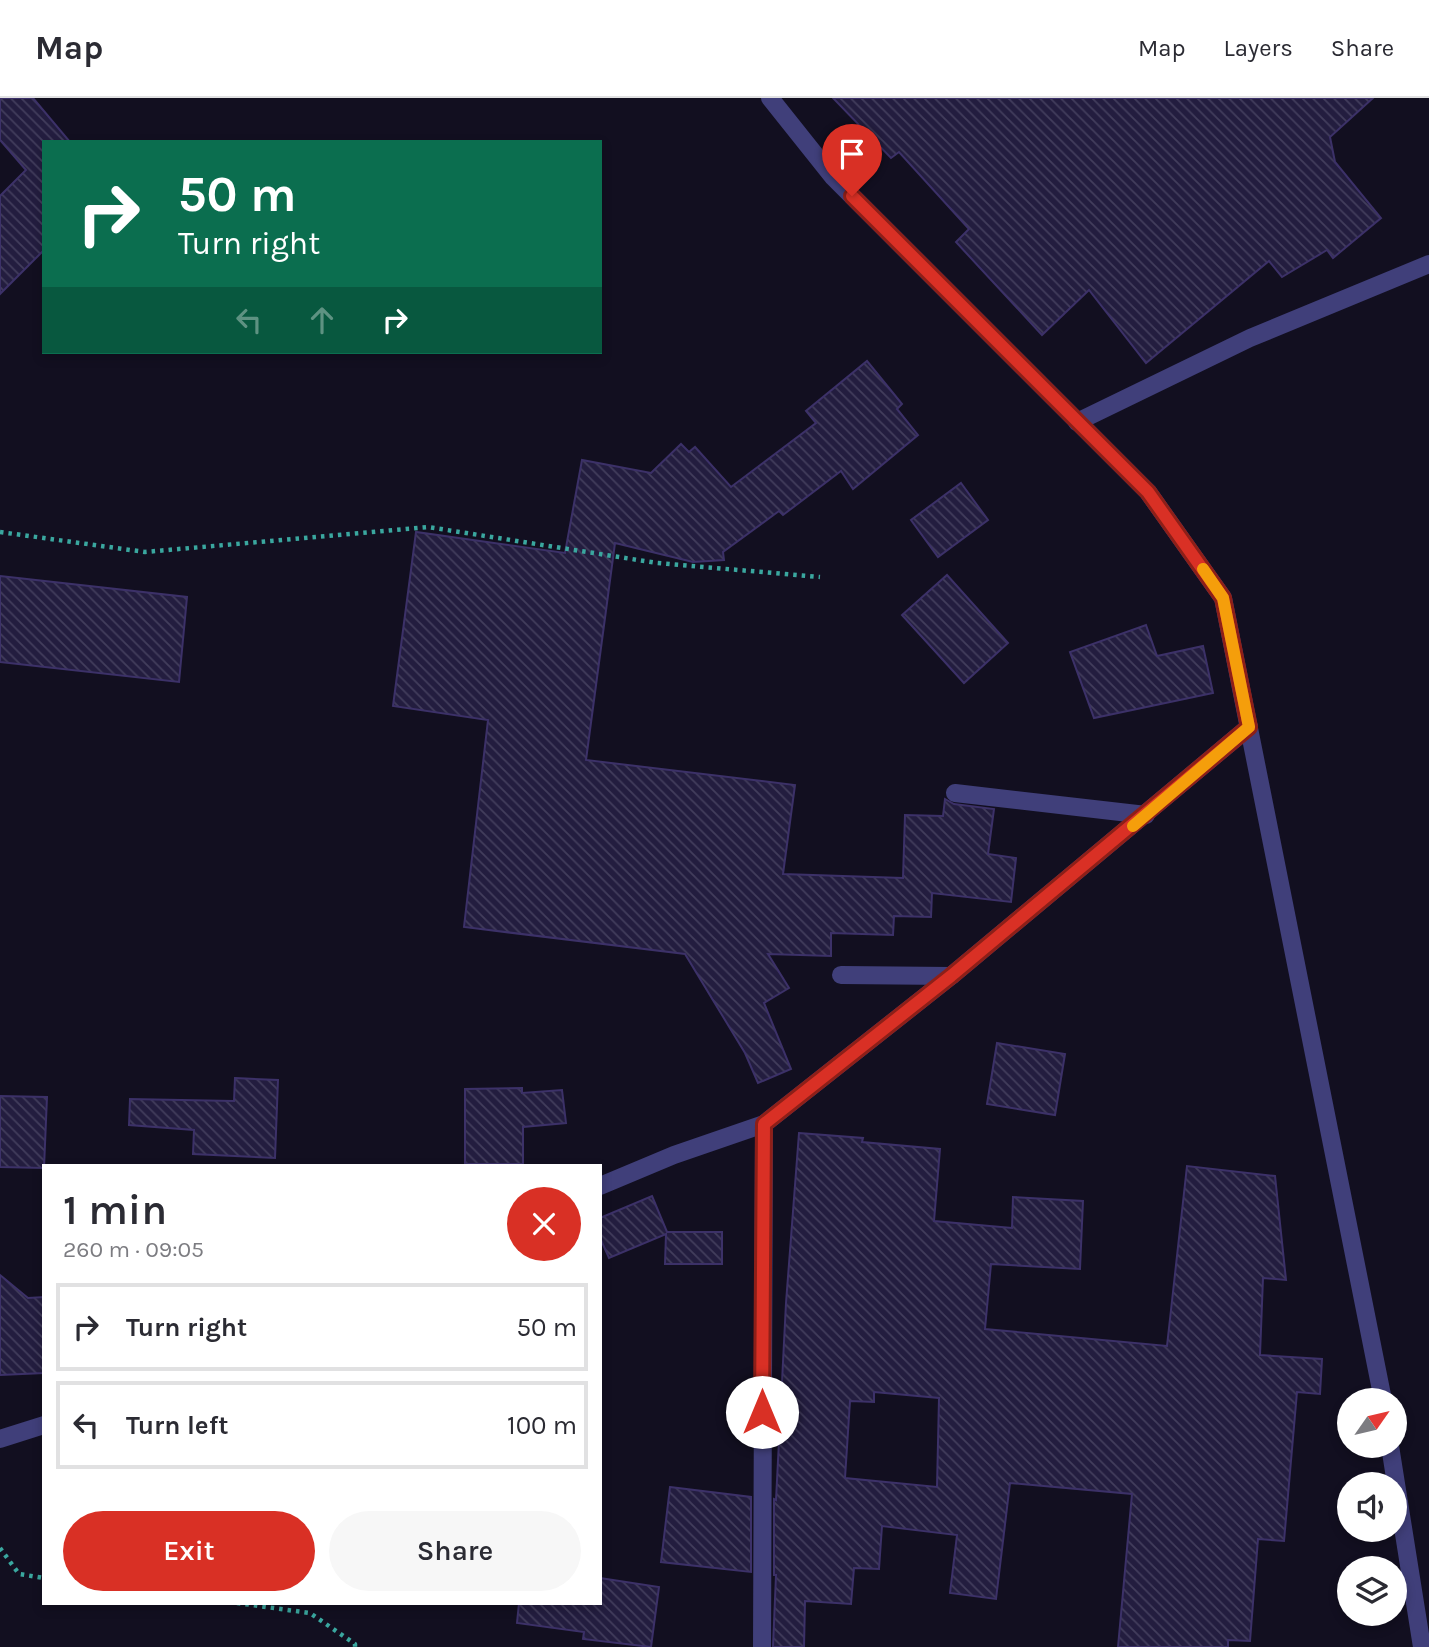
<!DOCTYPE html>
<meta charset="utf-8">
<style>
:root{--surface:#fff;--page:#f7f7f7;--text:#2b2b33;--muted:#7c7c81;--line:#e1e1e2;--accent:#d93025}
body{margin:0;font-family:Karla,sans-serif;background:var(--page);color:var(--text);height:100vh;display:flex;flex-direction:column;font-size:26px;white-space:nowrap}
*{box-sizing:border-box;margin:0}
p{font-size:23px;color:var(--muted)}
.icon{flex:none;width:38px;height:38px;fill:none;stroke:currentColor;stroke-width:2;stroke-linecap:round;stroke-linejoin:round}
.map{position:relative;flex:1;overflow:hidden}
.drawer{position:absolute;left:42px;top:1066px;width:560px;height:441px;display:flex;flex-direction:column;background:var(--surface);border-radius:0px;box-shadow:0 4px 10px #0003}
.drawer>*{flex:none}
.hud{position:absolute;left:42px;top:42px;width:560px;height:214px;border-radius:0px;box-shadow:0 4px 10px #0003;background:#0b6e4f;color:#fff;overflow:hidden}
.needle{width:46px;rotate:56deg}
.controls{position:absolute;left:1337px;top:1290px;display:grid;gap:14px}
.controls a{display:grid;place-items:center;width:70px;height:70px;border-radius:50%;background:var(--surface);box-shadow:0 4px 10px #0003;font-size:35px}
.pin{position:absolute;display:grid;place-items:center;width:60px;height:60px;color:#fff;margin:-72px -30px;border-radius:50% 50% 50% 0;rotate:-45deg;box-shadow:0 0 7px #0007}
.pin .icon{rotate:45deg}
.me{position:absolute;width:77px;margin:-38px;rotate:0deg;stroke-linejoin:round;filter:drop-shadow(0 0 5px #0008)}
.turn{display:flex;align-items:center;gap:24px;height:147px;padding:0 21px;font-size:32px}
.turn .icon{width:91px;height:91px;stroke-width:2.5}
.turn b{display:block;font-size:49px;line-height:60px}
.lanes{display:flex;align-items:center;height:66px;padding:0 21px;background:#0003;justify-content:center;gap:35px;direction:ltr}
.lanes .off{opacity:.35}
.round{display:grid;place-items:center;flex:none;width:74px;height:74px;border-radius:37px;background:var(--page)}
.head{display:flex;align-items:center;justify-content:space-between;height:119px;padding:0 21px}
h1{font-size:42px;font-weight:600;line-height:52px}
.primary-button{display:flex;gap:14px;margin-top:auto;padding:14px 21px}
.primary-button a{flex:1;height:80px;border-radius:42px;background:var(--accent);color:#fff;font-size:28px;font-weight:600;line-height:80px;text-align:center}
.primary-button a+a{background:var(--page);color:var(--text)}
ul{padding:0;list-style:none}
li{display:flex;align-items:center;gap:21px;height:88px;margin:0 14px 10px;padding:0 7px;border:4px solid var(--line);border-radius:0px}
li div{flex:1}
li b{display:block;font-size:26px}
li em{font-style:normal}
header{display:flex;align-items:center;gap:42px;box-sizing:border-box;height:98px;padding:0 35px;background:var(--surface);border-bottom:2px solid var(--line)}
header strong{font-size:33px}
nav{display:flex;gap:38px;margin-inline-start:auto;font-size:24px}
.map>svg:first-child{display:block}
.building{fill:url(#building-back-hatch);stroke:#3c3168;stroke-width:2;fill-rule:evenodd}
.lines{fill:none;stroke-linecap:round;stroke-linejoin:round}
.path{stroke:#3aa79f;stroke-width:4.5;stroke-dasharray:3.5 5;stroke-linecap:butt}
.service{stroke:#403f7a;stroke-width:18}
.minor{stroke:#403f7a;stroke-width:18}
.tertiary{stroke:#403f7a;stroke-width:18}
.route-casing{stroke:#8d1f18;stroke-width:18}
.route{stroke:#d93025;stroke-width:12}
.slow{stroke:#f59e0b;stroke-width:12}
</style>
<header>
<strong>Map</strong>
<nav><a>Map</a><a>Layers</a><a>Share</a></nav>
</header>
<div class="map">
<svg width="1429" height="1549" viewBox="0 0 1429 1549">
<defs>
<pattern id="building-back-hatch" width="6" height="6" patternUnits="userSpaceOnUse" patternTransform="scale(1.75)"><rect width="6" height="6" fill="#231d3f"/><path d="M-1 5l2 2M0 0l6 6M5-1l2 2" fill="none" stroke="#423d5c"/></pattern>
</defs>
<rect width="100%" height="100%" fill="#120f20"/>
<!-- building -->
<g class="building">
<path d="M 0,0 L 33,0 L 70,44 L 44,44 L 44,152 L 0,196 L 0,98 L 26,72 L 0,42 Z"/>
<path d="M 833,0 L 1373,0 L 1330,39 L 1335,64 L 1381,120 L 1333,160 L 1327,152 L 1282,179 L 1269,163 L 1146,265 L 1089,192 L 1042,237 L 956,144 L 969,131 L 899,54 L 891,60 Z"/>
<path d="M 867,263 L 902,306 L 897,311 L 918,337 L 853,391 L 841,373 L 783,417 L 779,413 L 723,454 L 724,462 L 693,464 L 615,445 L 586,662 L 795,687 L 783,776 L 903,780 L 905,717 L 943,718 L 945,701 L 954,706 L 994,711 L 988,756 L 1016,760 L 1011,804 L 932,795 L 931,819 L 894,818 L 893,837 L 831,835 L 831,858 L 768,856 L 789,890 L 764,905 L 791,971 L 758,985 L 745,955 L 685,856 L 464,829 L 488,622 L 393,608 L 416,434 L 565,455 L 582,362 L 651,375 L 681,346 L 689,354 L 695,349 L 731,389 L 816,325 L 806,313 Z"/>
<path d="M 961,385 L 988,422 L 938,459 L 911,422 Z"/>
<path d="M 947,477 L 1008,545 L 964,585 L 902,517 Z"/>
<path d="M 0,478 L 187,499 L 179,584 L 0,564 Z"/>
<path d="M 1146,527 L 1157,558 L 1203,548 L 1213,595 L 1094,620 L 1070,554 Z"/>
<path d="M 997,945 L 1065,956 L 1055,1017 L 987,1006 Z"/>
<path d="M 235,980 L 278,982 L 275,1060 L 193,1056 L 194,1032 L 129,1027 L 130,1001 L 234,1003 Z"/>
<path d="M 522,990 L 522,995 L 562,992 L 566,1025 L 523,1029 L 523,1066 L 465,1066 L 465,991 Z"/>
<path d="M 0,998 L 47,999 L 44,1070 L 0,1069 Z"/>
<path d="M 799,1035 L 863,1040 L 862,1044 L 940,1051 L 934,1123 L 1012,1130 L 1013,1099 L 1083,1103 L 1080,1171 L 991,1166 L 985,1231 L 1167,1248 L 1187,1068 L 1275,1078 L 1286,1182 L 1263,1180 L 1260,1257 L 1322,1261 L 1320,1296 L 1297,1294 L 1284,1443 L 1258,1441 L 1250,1543 L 1228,1542 L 1228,1549 L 1118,1549 L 1132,1396 L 1010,1385 L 996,1501 L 950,1495 L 957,1437 L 882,1428 L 879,1471 L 854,1470 L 851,1506 L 805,1503 L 804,1549 L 773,1549 L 776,1477 L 774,1477 L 774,1401 L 776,1402 L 786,1205 ZM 874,1294 L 939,1300 L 937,1389 L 845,1380 L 850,1303 L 874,1304 Z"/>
<path d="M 652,1098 L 667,1134 L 722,1134 L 722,1166 L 665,1166 L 666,1136 L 609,1160 L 600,1140 L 600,1120 Z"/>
<path d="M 0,1177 L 28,1200 L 44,1199 L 44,1275 L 0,1277 Z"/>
<path d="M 670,1389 L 751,1399 L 751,1474 L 661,1464 Z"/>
<path d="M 600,1480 L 659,1489 L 651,1549 L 583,1541 L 584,1534 L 517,1525 L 519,1505 L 600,1505 Z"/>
</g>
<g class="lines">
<!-- path -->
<g class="path">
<path d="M 0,434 L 145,454 L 428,429 L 657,465 L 820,479"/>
<path d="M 0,1450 L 19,1476 L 44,1480"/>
<path d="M 237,1505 L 310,1515 L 355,1546 L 355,1549"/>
</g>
<!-- service -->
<g class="service">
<path d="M 955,695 L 1146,717"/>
<path d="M 841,877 L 951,878"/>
</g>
<!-- minor -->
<g class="minor">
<path d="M 600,1088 L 674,1057 L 764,1026 L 951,878 L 1249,629"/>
<path d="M 0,1341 L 44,1327"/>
<path d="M 762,1549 L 764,1026"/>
</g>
<!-- tertiary -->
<g class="tertiary">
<path d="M 770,0 L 833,79 L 1148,394 L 1223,500 L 1383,1302"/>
<path d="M 1077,324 L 1250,240 L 1429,166"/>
<path d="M 1390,1348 L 1422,1549"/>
</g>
</g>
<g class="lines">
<defs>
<path id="route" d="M 762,1314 L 764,1026 L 951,878 L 1249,629 L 1223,500 L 1148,394 L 852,98"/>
</defs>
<!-- route casing -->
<use href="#route" class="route-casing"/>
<!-- route -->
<use href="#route" class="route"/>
<!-- slow -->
<path class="slow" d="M 1133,728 L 1249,629 L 1223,500 L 1203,471"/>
</g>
</svg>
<div class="controls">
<a><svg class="needle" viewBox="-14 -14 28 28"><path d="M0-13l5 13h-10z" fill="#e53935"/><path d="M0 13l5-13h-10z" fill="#7c7c81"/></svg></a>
<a><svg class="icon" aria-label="sound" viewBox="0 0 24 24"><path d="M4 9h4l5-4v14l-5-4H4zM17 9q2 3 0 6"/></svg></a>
<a><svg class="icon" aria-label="layers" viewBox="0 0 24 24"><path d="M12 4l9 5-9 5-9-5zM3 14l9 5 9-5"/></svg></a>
</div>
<div class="pin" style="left:852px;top:98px;background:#d93025"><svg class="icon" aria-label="arrive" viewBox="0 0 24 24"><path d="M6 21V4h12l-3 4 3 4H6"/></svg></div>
<svg class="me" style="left:762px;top:1314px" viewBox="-20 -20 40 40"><circle r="19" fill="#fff"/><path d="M0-13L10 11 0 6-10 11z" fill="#d93025"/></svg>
<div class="hud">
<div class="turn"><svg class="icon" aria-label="right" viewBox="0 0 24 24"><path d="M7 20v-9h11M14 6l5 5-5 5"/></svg><div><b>50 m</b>Turn right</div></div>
<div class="lanes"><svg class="icon off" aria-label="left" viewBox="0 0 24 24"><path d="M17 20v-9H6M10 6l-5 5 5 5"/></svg><svg class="icon off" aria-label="ahead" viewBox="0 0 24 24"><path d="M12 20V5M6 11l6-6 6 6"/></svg><svg class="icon" aria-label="right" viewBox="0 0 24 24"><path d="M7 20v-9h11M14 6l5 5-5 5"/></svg></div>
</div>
<section class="drawer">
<div class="head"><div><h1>1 min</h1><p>260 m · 09:05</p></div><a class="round" style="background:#d93025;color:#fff"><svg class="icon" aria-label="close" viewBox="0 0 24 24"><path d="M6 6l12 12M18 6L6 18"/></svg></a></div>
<ul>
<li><svg class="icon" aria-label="right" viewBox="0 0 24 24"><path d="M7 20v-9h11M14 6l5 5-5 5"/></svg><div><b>Turn right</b></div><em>50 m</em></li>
<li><svg class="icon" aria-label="left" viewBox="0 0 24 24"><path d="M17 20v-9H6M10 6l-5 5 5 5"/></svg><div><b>Turn left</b></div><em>100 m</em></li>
</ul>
<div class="primary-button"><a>Exit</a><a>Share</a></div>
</section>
</div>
